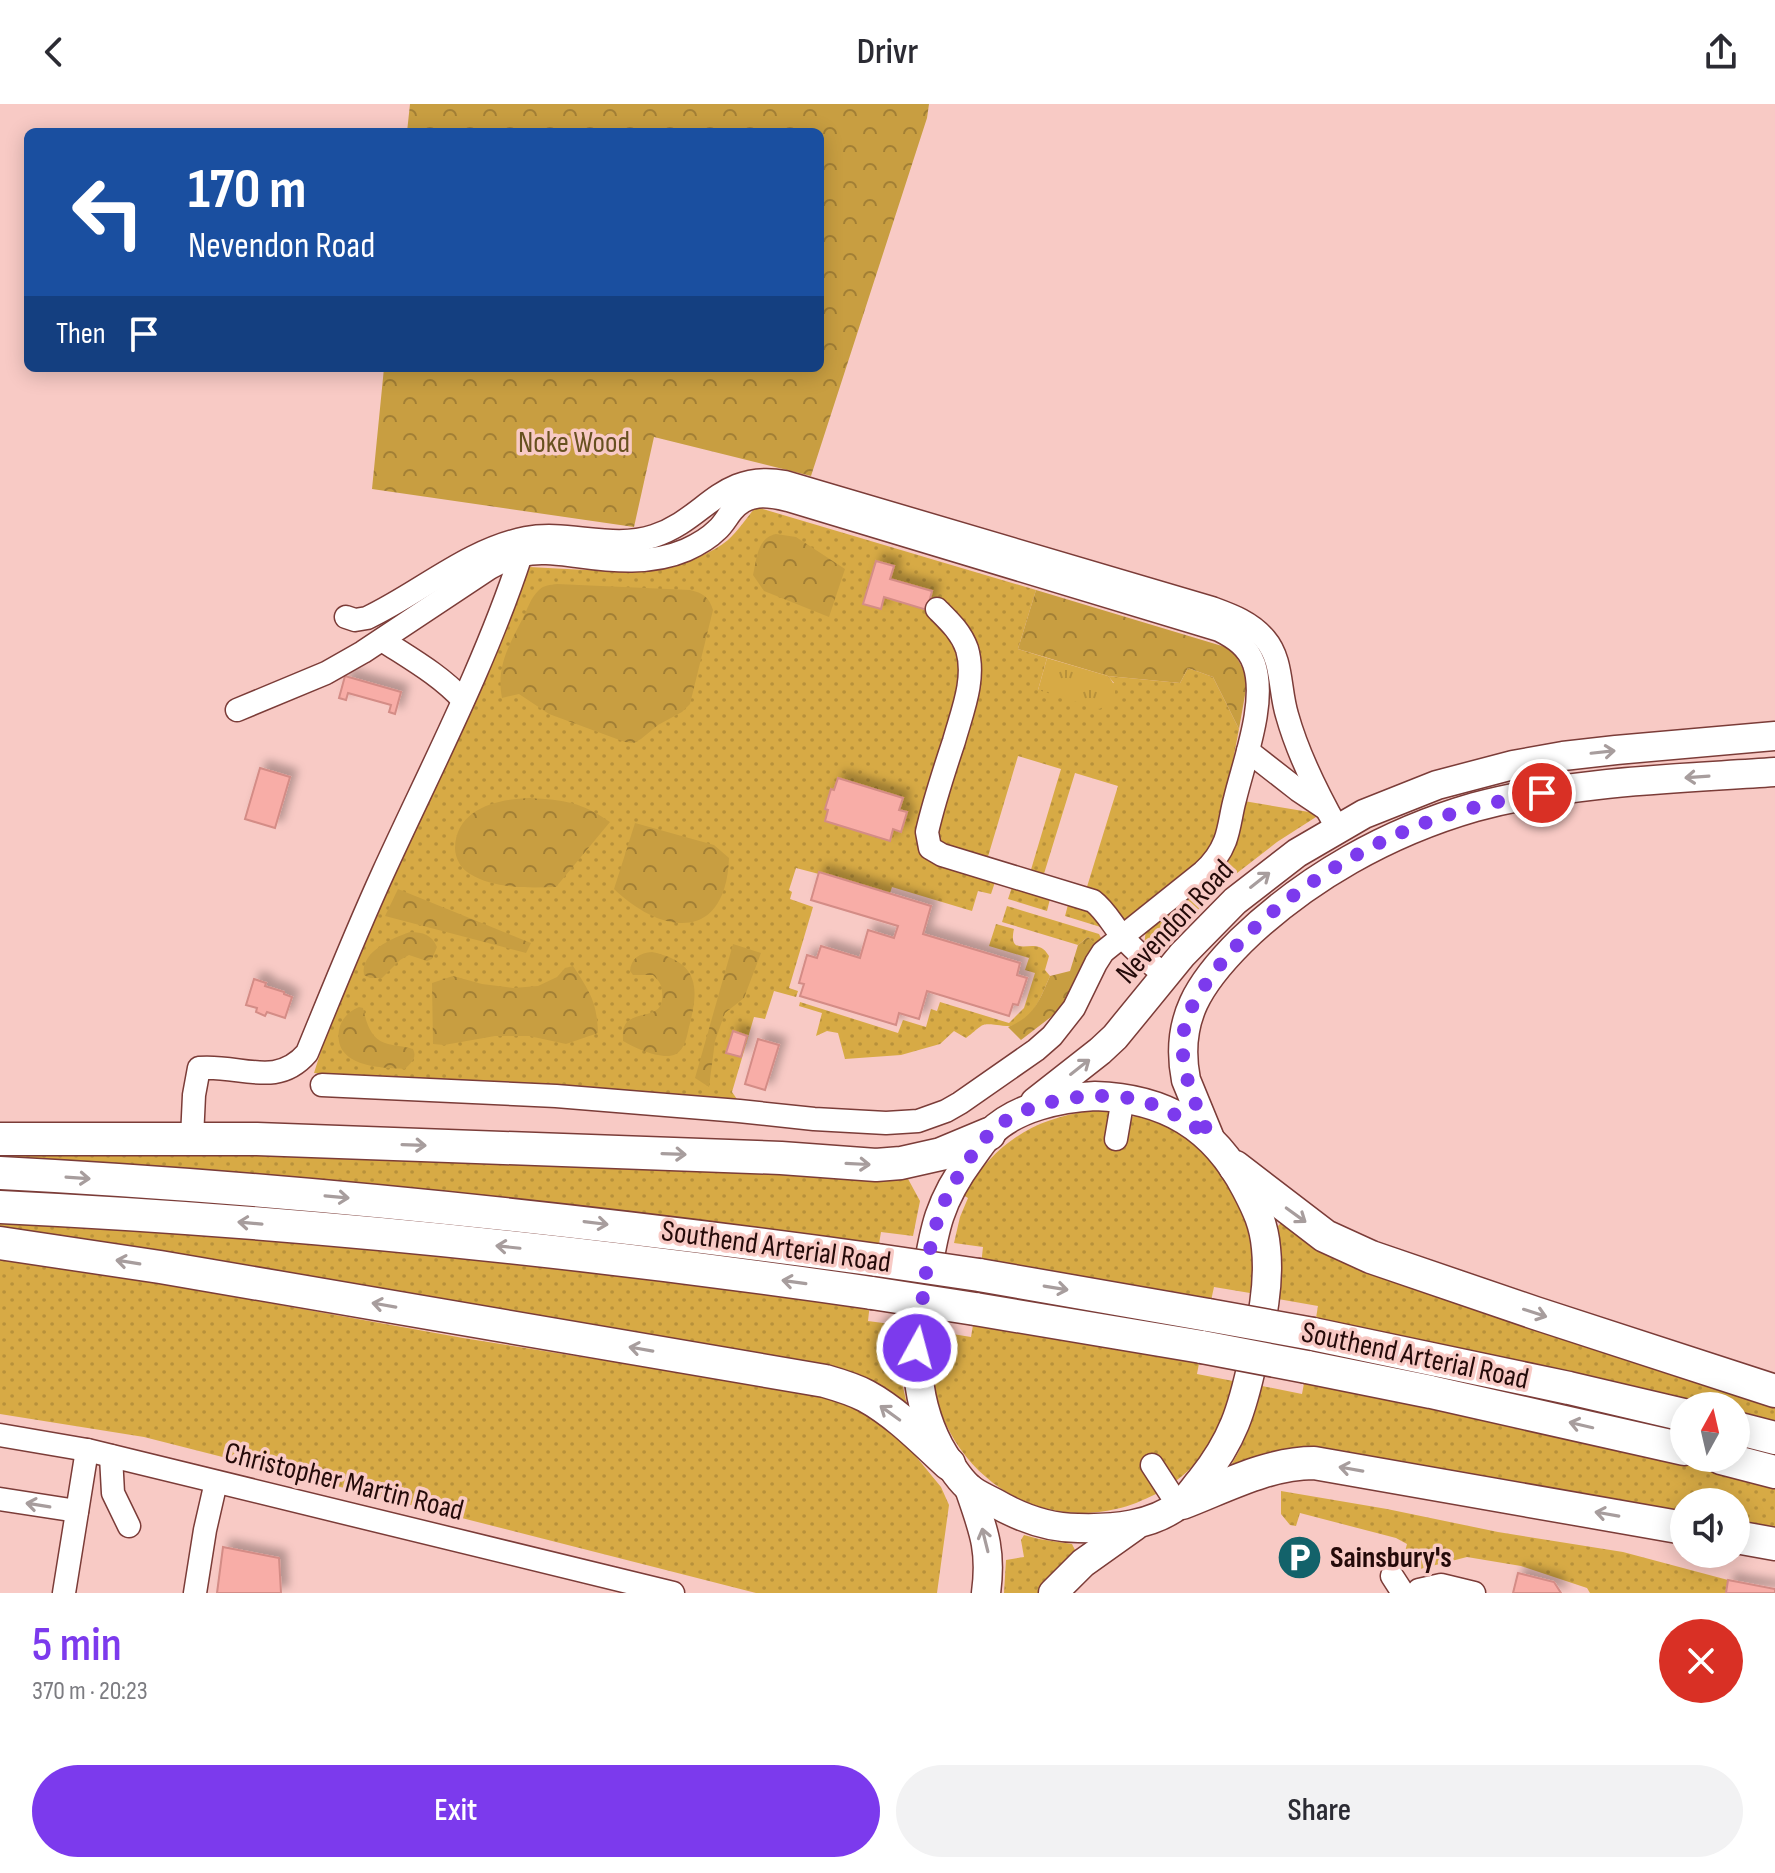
<!DOCTYPE html>
<meta charset="utf-8">
<style>
:root{--surface:#fff;--page:#f2f2f3;--text:#2b2b33;--muted:#7c7c81;--accent:#7c3aed}
body{margin:0;font-family:"Sofia Sans Condensed",sans-serif;background:var(--page);color:var(--text);height:100vh;display:flex;flex-direction:column;font-size:30px;white-space:nowrap}
*{box-sizing:border-box;margin:0}
p{font-size:26px;color:var(--muted)}
.icon{flex:none;width:44px;height:44px;fill:none;stroke:currentColor;stroke-width:2;stroke-linecap:round;stroke-linejoin:round}
.map{position:relative;height:1489px;overflow:hidden}
.drawer{display:flex;flex-direction:column;background:var(--surface);flex:1}
.drawer>*{flex:none}
.guide{position:absolute;left:24px;top:24px;width:800px;height:244px;border-radius:12px;box-shadow:0 4px 20px #0003;background:#1a4fa0;color:#fff;overflow:hidden}
.needle{width:52px;rotate:8deg}
.fabs{position:absolute;left:1670px;top:1288px;display:grid;gap:16px}
.fabs a{display:grid;place-items:center;width:80px;height:80px;border-radius:50%;background:var(--surface);box-shadow:0 4px 20px #0003;font-size:40px}
.pin{position:absolute;display:grid;place-items:center;width:68px;height:68px;color:#fff;margin:-34px;border:4px solid #fff;border-radius:50%;box-shadow:0 2px 8px #0007}
.me{position:absolute;width:88px;margin:-44px;rotate:7deg;stroke-linejoin:round;filter:drop-shadow(0 0 6px #0008)}
.turn{display:flex;align-items:center;gap:28px;height:168px;padding:0 32px;font-size:36px}
.turn .icon{width:104px;height:104px;stroke-width:2.5}
.turn b{display:block;font-size:56px;line-height:68px}
.then{display:flex;align-items:center;height:76px;padding:0 32px;background:#0003;gap:16px;font-size:30px}
.round{display:grid;place-items:center;flex:none;width:84px;height:84px;border-radius:42px;background:var(--page)}
.overview{display:flex;align-items:center;justify-content:space-between;height:136px;padding:0 32px}
h1{font-size:48px;font-weight:600;line-height:60px;color:var(--accent)}
.cta{display:flex;gap:16px;margin-top:auto;padding:16px 32px}
.cta a{flex:1;height:92px;border-radius:48px;background:var(--accent);color:#fff;font-size:32px;font-weight:600;line-height:92px;text-align:center}
.cta a+a{background:var(--page);color:var(--text)}
header{display:flex;justify-content:space-between;align-items:center;height:104px;padding:0 32px;background:var(--surface);font-size:36px;font-weight:600}
.map>svg:first-child{display:block}
.grass{fill:url(#grass-dots)}
.forest{fill:url(#forest-crowns)}
.park{fill:url(#park-tufts)}
.building{fill:#f8ada7;stroke:#d48c86;stroke-width:2;filter:url(#shadow)}
.lines{fill:none;stroke-linecap:round;stroke-linejoin:round}
.minor-casing{stroke:#7b3c38;stroke-width:25}
.major-casing{stroke:#7b3c38;stroke-width:31}
.highway-casing{stroke:#7b3c38;stroke-width:35}
.minor{stroke:#fff;stroke-width:22}
.major{stroke:#fff;stroke-width:28}
.highway{stroke:#fff;stroke-width:32}
.highway-bridge-casing{stroke:#7b3c38;stroke-width:35;stroke-linecap:butt}
.highway-bridge{stroke:#fff;stroke-width:32}
.oneway{stroke:#a79d9d}
.route{stroke:#7c3aed;stroke-width:14;stroke-dasharray:0 25.2}
.labels{text-anchor:middle;dominant-baseline:central;stroke-width:7;stroke-linejoin:round;paint-order:stroke}
.park-label{font-size:30px;fill:#675120;stroke:#f8cac5}
.street-label{font-size:30px;fill:#240a09;stroke:#f8cac5}
.poi-label{font-size:30px;font-weight:bold;fill:#240a09;stroke:#f8cac5;text-anchor:start}
</style>
<header><svg class="icon" aria-label="back" viewBox="0 0 24 24"><path d="M15 5l-7 7 7 7"/></svg>Drivr<svg class="icon" aria-label="share" viewBox="0 0 24 24"><path d="M12 15V3M7 8l5-5 5 5M5 13v7h14v-7"/></svg></header>
<div class="map">
<svg width="1775" height="1489" viewBox="0 0 1775 1489">
<defs>
<pattern id="grass-dots" width="8" height="8" patternUnits="userSpaceOnUse" patternTransform="scale(2)"><rect width="8" height="8" fill="#d7aa45"/><path d="M2 2h.1M6 6h.1" fill="none" stroke="#b8913b" stroke-width="1.8" stroke-linecap="round"/></pattern>
<pattern id="forest-crowns" width="20" height="18" patternUnits="userSpaceOnUse" patternTransform="scale(2)"><rect width="20" height="18" fill="#c89e41"/><path d="M2 6a3 3 0 1 1 6 0M12 15a3 3 0 1 1 6 0" fill="none" stroke="#a27f35"/></pattern>
<pattern id="park-tufts" width="24" height="20" patternUnits="userSpaceOnUse" patternTransform="scale(2)"><rect width="24" height="20" fill="#d7aa45"/><path d="M3 7l-1-3M5 7V3M7 7l1-3M15 17l-1-3M17 17v-4M19 17l1-3" fill="none" stroke="#b8913b"/></pattern>
<filter id="shadow"><feDropShadow dx="7" dy="-7" stdDeviation="4" flood-color="#0004"/></filter>
</defs>
<rect width="100%" height="100%" fill="#f8cac5"/>
<!-- grass -->
<g class="grass">
<path d="M 756,403 L 1036,486 L 1018,545 L 1047,554 L 1038,586 L 1114,579 L 1108,572 L 1180,579 L 1188,564 L 1213,573 L 1239,625 L 1226,694 L 1315,709 L 1316,713 L 1277,738 L 1219,783 L 1159,848 L 1144,844 L 1146,824 L 1124,817 L 1086,786 L 1118,682 L 1075,669 L 1043,773 L 1030,769 L 1061,665 L 1018,652 L 987,756 L 996,775 L 991,790 L 978,787 L 972,807 L 892,783 L 890,789 L 820,769 L 819,770 L 796,764 L 789,786 L 792,788 L 790,795 L 813,803 L 789,884 L 798,887 L 796,893 L 774,887 L 765,915 L 754,913 L 732,988 L 739,998 L 314,969 L 332,912 L 358,846 L 428,695 L 530,463 C 590,466 678,476 728,436 C 738,427 747,413 756,403 Z"/>
<path d="M 1013,780 L 1051,791 L 1047,807 L 1008,795 Z"/>
<path d="M 1069,797 L 1087,802 L 1107,825 L 1065,812 Z"/>
<path d="M 1007,802 L 1099,830 L 1101,834 L 1095,840 L 1088,833 L 1078,841 L 1002,818 Z"/>
<path d="M 996,820 L 1014,825 C 1008,851 1028,839 1039,843 C 1045,845 1046,848 1049,852 L 1045,866 L 1050,872 C 1042,890 1031,924 1006,922 C 978,919 987,918 966,934 L 954,927 L 940,940 L 901,951 L 845,955 L 838,929 L 827,927 L 816,932 L 822,909 L 799,902 L 800,898 L 898,929 L 903,916 L 926,923 L 931,905 L 937,907 L 940,898 L 1009,919 L 1024,904 L 1035,869 L 1025,866 L 1029,854 L 989,842 Z"/>
<path d="M 1090,1007 L 1108,1007 C 1123,1024 1125,1011 1140,1012 C 1142,1013 1150,1015 1152,1016 C 1219,1042 1264,1118 1250,1189 L 1214,1183 L 1210,1201 L 981,1161 L 983,1143 L 954,1139 L 960,1113 L 968,1094 L 963,1091 C 995,1040 1031,1015 1090,1007 Z"/>
<path d="M 158,1043 L 776,1066 L 859,1076 L 907,1073 L 920,1097 L 913,1132 L 881,1128 L 878,1146 L 0,1060 L 0,1044 Z"/>
<path d="M 0,1113 L 30,1115 L 34,1122 L 117,1121 L 239,1129 L 870,1199 L 868,1217 L 898,1221 L 903,1283 L 907,1301 L 0,1130 Z"/>
<path d="M 1282,1118 L 1775,1296 L 1775,1323 L 1736,1313 L 1736,1302 L 1693,1302 L 1315,1220 L 1318,1202 L 1278,1195 L 1282,1153 L 1278,1122 Z"/>
<path d="M 0,1156 L 158,1179 L 463,1234 L 785,1285 L 830,1294 L 868,1311 L 904,1338 L 941,1383 L 949,1401 L 937,1489 L 756,1489 L 144,1333 L 0,1310 Z"/>
<path d="M 974,1215 L 1200,1254 L 1197,1270 L 1233,1277 C 1227,1312 1207,1355 1177,1376 C 1172,1379 1165,1380 1159,1382 L 1156,1390 C 1143,1396 1131,1402 1116,1405 C 1026,1426 942,1361 932,1270 C 930,1255 932,1241 934,1227 L 971,1233 Z"/>
<path d="M 1305,1274 L 1678,1354 L 1775,1379 L 1775,1430 L 1736,1423 L 1736,1398 L 1684,1398 L 1684,1414 L 1323,1351 L 1227,1368 C 1244,1341 1255,1314 1262,1282 L 1302,1290 Z"/>
<path d="M 1281,1387 L 1387,1405 L 1498,1428 L 1623,1448 L 1728,1476 L 1726,1489 L 1590,1489 L 1587,1484 L 1521,1462 L 1467,1453 L 1420,1465 L 1403,1455 L 1407,1440 L 1396,1434 L 1300,1409 L 1296,1422 L 1290,1421 L 1281,1410 Z"/>
<path d="M 1024,1431 L 1039,1435 L 1072,1440 L 1077,1450 L 1040,1489 L 1004,1489 L 1006,1456 L 1024,1453 L 1021,1436 Z"/>
</g>
<!-- forest -->
<g class="forest">
<path d="M 410,0 L 929,0 L 927,14 L 811,372 L 654,333 L 634,423 L 372,385 L 384,264 L 820,264 L 820,28 L 407,28 Z"/>
<path d="M 776,430 L 796,433 L 845,465 L 829,513 L 764,487 L 753,471 C 757,454 757,434 776,430 Z"/>
<path d="M 557,480 L 690,486 C 703,489 709,493 713,506 L 690,600 L 682,608 L 658,621 L 641,635 L 634,639 L 625,638 L 549,610 L 519,590 L 502,594 C 496,563 509,541 523,514 C 527,506 531,493 539,486 C 544,481 550,481 557,480 Z"/>
<path d="M 1036,486 L 1232,545 L 1248,574 L 1239,625 L 1213,573 L 1188,564 L 1180,579 L 1108,572 L 1018,545 Z"/>
<path d="M 530,694 C 565,696 581,698 610,718 L 556,783 C 528,784 495,785 470,770 C 461,765 455,754 455,744 C 456,704 498,695 530,694 Z"/>
<path d="M 635,719 L 714,741 L 729,754 C 726,838 663,832 614,785 Z"/>
<path d="M 398,785 L 531,839 L 526,849 L 385,812 Z"/>
<path d="M 410,828 C 423,828 432,831 437,843 L 432,855 L 427,857 L 409,851 L 400,856 L 382,874 L 370,874 L 364,871 C 360,848 392,834 410,828 Z"/>
<path d="M 1088,833 L 1099,843 L 1060,906 L 1021,936 L 1008,923 C 1035,912 1039,897 1050,872 L 1070,867 L 1078,841 Z"/>
<path d="M 733,840 L 761,849 L 744,894 L 725,909 L 715,937 L 709,983 L 695,974 Z"/>
<path d="M 652,848 C 698,858 700,882 689,923 C 687,932 685,945 676,950 C 663,957 635,944 623,937 C 623,929 622,924 627,918 C 640,906 665,916 662,888 C 662,880 658,876 653,871 L 633,871 L 630,867 C 631,854 640,849 652,848 Z"/>
<path d="M 573,862 C 590,888 597,898 598,929 L 566,940 L 529,932 L 495,932 L 444,941 L 433,940 L 432,879 L 453,872 L 482,880 L 513,884 L 538,882 L 557,873 L 565,864 Z"/>
<path d="M 359,903 L 363,904 C 366,917 370,934 385,939 C 393,942 404,942 413,945 C 417,954 412,958 405,965 C 381,964 333,963 339,926 C 341,915 349,907 359,903 Z"/>
</g>
<!-- park -->
<path class="park" d="M 1047,554 L 1108,572 C 1121,586 1115,599 1099,605 L 1038,586 Z"/>
<!-- building -->
<g class="building">
<path d="M 876,457 L 894,462 L 890,475 L 932,487 L 927,506 L 884,493 L 881,505 L 863,500 Z"/>
<path d="M 345,572 L 401,588 L 395,610 L 389,608 L 391,601 L 348,589 L 346,596 L 339,594 Z"/>
<path d="M 260,664 L 290,673 L 275,724 L 245,715 Z"/>
<path d="M 838,674 L 903,694 L 899,706 L 907,708 L 901,728 L 893,725 L 890,737 L 825,717 L 828,706 L 825,705 L 831,685 L 834,686 Z"/>
<path d="M 819,768 L 931,802 L 923,830 L 1020,859 L 1017,871 L 1027,874 L 1018,901 L 1013,900 L 1009,912 L 927,887 L 919,915 L 899,909 L 896,921 L 800,892 L 804,880 L 799,879 L 807,851 L 817,854 L 821,842 L 860,854 L 868,826 L 894,834 L 898,822 L 811,796 Z"/>
<path d="M 254,875 L 266,879 L 265,882 L 284,888 L 284,890 L 292,893 L 285,914 L 267,908 L 265,912 L 256,908 L 257,904 L 246,901 Z"/>
<path d="M 733,927 L 747,932 L 741,953 L 726,949 Z"/>
<path d="M 758,935 L 779,941 L 765,986 L 745,980 Z"/>
<path d="M 223,1443 L 279,1454 L 281,1489 L 217,1489 Z"/>
<path d="M 1518,1469 L 1554,1478 L 1561,1489 L 1513,1489 Z"/>
<path d="M 1728,1476 L 1775,1485 L 1775,1489 L 1726,1489 Z"/>
</g>
<g class="lines">
<defs>
<g id="minor">
<path d="M 937,505 C 949,517 961,528 967,545 C 976,575 962,608 954,637 C 944,667 934,697 927,728 L 930,744 L 942,751 L 1093,797 C 1105,806 1112,820 1122,832 C 1134,847 1150,859 1165,871"/>
<path d="M 346,513 L 355,516 L 367,514 C 420,489 467,446 526,434 C 568,426 612,446 654,432 C 706,415 721,366 785,378 L 1212,504 C 1231,511 1251,518 1265,535 C 1283,556 1279,585 1287,611 C 1297,647 1319,692 1337,724"/>
<path d="M 382,536 C 411,555 440,571 463,596"/>
<path d="M 237,606 L 326,569 L 363,548 L 488,465 C 499,459 509,453 522,451 C 540,447 559,450 577,452 C 613,457 651,461 686,446 C 697,441 709,434 717,426 C 723,421 727,413 732,407 C 747,388 768,391 788,396 L 1219,526 C 1235,534 1248,543 1254,560 C 1267,598 1244,657 1235,695 C 1231,709 1230,724 1225,737 C 1220,750 1213,759 1203,768 L 1103,848 L 1096,859 L 1074,904 L 1052,932 L 1036,946 L 960,999 L 946,1007 L 918,1017 L 886,1019 L 814,1015 L 739,1007 L 556,992 L 322,981"/>
<path d="M 1248,647 L 1298,686 L 1325,704"/>
<path d="M 192,1034 L 194,991 L 199,964 C 240,960 276,985 307,949 C 332,888 356,828 383,769 C 431,664 485,561 521,451"/>
<path d="M 1116,1035 L 1123,994"/>
<path d="M 0,1331 L 87,1346 L 673,1489"/>
<path d="M 111,1352 L 113,1389 L 129,1422"/>
<path d="M 1152,1361 L 1178,1401"/>
<path d="M 0,1395 L 77,1407"/>
<path d="M 1392,1472 L 1403,1489"/>
<path d="M 64,1489 L 87,1346"/>
<path d="M 195,1489 L 205,1426 L 216,1378"/>
<path d="M 1418,1489 L 1419,1486 L 1441,1481 L 1474,1489"/>
</g>
<g id="major">
<path d="M 1095,992 C 1165,994 1214,1023 1246,1085 C 1257,1106 1264,1121 1266,1144 C 1270,1182 1261,1220 1253,1256 C 1242,1306 1233,1336 1201,1376 C 1194,1384 1188,1394 1180,1400 C 1152,1422 1113,1425 1078,1424 C 1048,1424 1021,1414 995,1399 C 986,1394 975,1390 968,1383 C 956,1372 947,1356 939,1342 C 910,1286 916,1237 926,1176 C 934,1125 939,1097 971,1054 C 977,1046 983,1036 990,1029 C 1016,1003 1060,994 1095,992 Z"/>
<path d="M 1035,998 L 1100,947 L 1115,933 L 1182,851 L 1235,797 L 1297,749 L 1364,710 L 1437,681 L 1513,661 L 1563,652 L 1616,646 L 1775,632"/>
<path d="M 1209,1032 L 1186,976 C 1174,915 1200,878 1241,837 C 1306,774 1388,728 1475,703 C 1572,677 1675,675 1775,668"/>
<path d="M 969,1384 C 983,1425 992,1445 986,1489"/>
<path d="M 1053,1489 L 1083,1459 L 1135,1422"/>
</g>
<g id="highway">
<path d="M 0,1035 L 257,1035 L 781,1054 L 876,1061 L 901,1059 L 941,1050 L 989,1030"/>
<path d="M 1235,1063 L 1325,1132 L 1371,1153 L 1535,1209 L 1775,1287"/>
<path d="M 0,1069 C 294,1084 586,1116 877,1156"/>
<path d="M 0,1103 C 292,1117 583,1147 872,1189"/>
<path d="M 0,1139 L 160,1163 L 825,1277 C 839,1281 853,1285 866,1292 C 897,1309 923,1336 949,1360"/>
<path d="M 979,1171 L 1208,1211"/>
<path d="M 975,1205 L 1202,1243"/>
<path d="M 1313,1230 L 1569,1284 L 1684,1311"/>
<path d="M 1307,1263 L 1431,1288 L 1684,1345"/>
<path d="M 1736,1324 L 1775,1334"/>
<path d="M 1721,1354 L 1775,1368"/>
<path d="M 1182,1399 C 1224,1383 1268,1359 1314,1359 L 1684,1424"/>
<path d="M 1736,1433 L 1775,1440"/>
</g>
</defs>
<!-- minor casing -->
<use href="#minor" class="minor-casing"/>
<!-- major casing -->
<use href="#major" class="major-casing"/>
<!-- highway casing -->
<use href="#highway" class="highway-casing"/>
<!-- minor -->
<use href="#minor" class="minor"/>
<!-- major -->
<use href="#major" class="major"/>
<!-- highway -->
<use href="#highway" class="highway"/>
<defs>
<g id="highway-bridge">
<path d="M 877,1156 L 979,1171"/>
<path d="M 872,1189 L 975,1205"/>
<path d="M 1208,1211 L 1313,1230"/>
<path d="M 1202,1243 L 1307,1263"/>
</g>
</defs>
<!-- highway-bridge casing -->
<use href="#highway-bridge" class="highway-bridge-casing"/>
<!-- highway-bridge -->
<use href="#highway-bridge" class="highway-bridge"/>
</g>
<!-- one-way arrows -->
<defs><path id="oneway-shaft" d="M-6 0H5M1.5-3L5.5 0L1.5 3" fill="none" stroke-width="1.6" stroke-linecap="round" stroke-linejoin="round" transform="scale(2)"/></defs>
<g class="oneway">
<use href="#oneway-shaft" transform="translate(1603 648) rotate(-6)"/>
<use href="#oneway-shaft" transform="translate(1697 673) rotate(176)"/>
<use href="#oneway-shaft" transform="translate(1260 776) rotate(-38)"/>
<use href="#oneway-shaft" transform="translate(1080 963) rotate(-38)"/>
<use href="#oneway-shaft" transform="translate(414 1041) rotate(2)"/>
<use href="#oneway-shaft" transform="translate(674 1050) rotate(2)"/>
<use href="#oneway-shaft" transform="translate(858 1060) rotate(3)"/>
<use href="#oneway-shaft" transform="translate(78 1074) rotate(4)"/>
<use href="#oneway-shaft" transform="translate(337 1093) rotate(5)"/>
<use href="#oneway-shaft" transform="translate(1296 1111) rotate(36)"/>
<use href="#oneway-shaft" transform="translate(250 1119) rotate(-175)"/>
<use href="#oneway-shaft" transform="translate(596 1119) rotate(7)"/>
<use href="#oneway-shaft" transform="translate(508 1143) rotate(-174)"/>
<use href="#oneway-shaft" transform="translate(128 1158) rotate(-171)"/>
<use href="#oneway-shaft" transform="translate(794 1178) rotate(-172)"/>
<use href="#oneway-shaft" transform="translate(1056 1184) rotate(9)"/>
<use href="#oneway-shaft" transform="translate(384 1201) rotate(-170)"/>
<use href="#oneway-shaft" transform="translate(1535 1209) rotate(18)"/>
<use href="#oneway-shaft" transform="translate(641 1245) rotate(-170)"/>
<use href="#oneway-shaft" transform="translate(890 1309) rotate(-144)"/>
<use href="#oneway-shaft" transform="translate(1581 1321) rotate(-167)"/>
<use href="#oneway-shaft" transform="translate(1351 1365) rotate(-170)"/>
<use href="#oneway-shaft" transform="translate(38 1401) rotate(-171)"/>
<use href="#oneway-shaft" transform="translate(1607 1410) rotate(-170)"/>
<use href="#oneway-shaft" transform="translate(985 1436) rotate(-104)"/>
</g>
<g class="lines">
<!-- route -->
<path class="route" d="M 917,1244 C 923,1198 925,1149 941,1106 C 949,1083 973,1047 990,1029 C 1023,996 1094,985 1139,996 C 1165,1003 1186,1017 1209,1032 C 1196,1000 1180,969 1183,933 C 1185,911 1197,892 1210,874 C 1259,805 1351,746 1430,717 C 1466,704 1504,696 1542,689"/>
</g>
<!-- icons -->
<defs>
<symbol id="parking-disc" viewBox="-11 -11 22 22"><circle r="9.5" fill="#13626a" stroke="#f8cac5"/><path d="M-3.5-5.5H1a3.5 3.5 0 0 1 0 7H-1V5.5H-3.5ZM-1-3.4V-.6H.8a1.4 1.4 0 0 0 0-2.8Z" fill="#fff"/></symbol>
</defs>
<g fill-rule="evenodd">
<use href="#parking-disc" x="1274" y="1428" width="51" height="51"/>
</g>
<g class="labels">
<!-- park labels -->
<g class="park-label">
<text x="574" y="339">Noke Wood</text>
</g>
<!-- street labels -->
<g class="street-label">
<text transform="translate(1175 818) rotate(-47)">Nevendon Road</text>
<text transform="translate(776 1143) rotate(8)">Southend Arterial Road</text>
<text transform="translate(1415 1252) rotate(12)">Southend Arterial Road</text>
<text transform="translate(344 1378) rotate(14)">Christopher Martin Road</text>
</g>
<!-- poi labels -->
<g class="poi-label">
<text x="1330" y="1454">Sainsbury's</text>
</g>
</g>
</svg>
<div class="fabs">
<a><svg class="needle" viewBox="-14 -14 28 28"><path d="M0-13l5 13h-10z" fill="#e53935"/><path d="M0 13l5-13h-10z" fill="#7c7c81"/></svg></a>
<a><svg class="icon" aria-label="sound" viewBox="0 0 24 24"><path d="M4 9h4l5-4v14l-5-4H4zM17 9q2 3 0 6"/></svg></a>
</div>
<div class="pin" style="left:1542px;top:689px;background:#d93025"><svg class="icon" aria-label="arrive" viewBox="0 0 24 24"><path d="M6 21V4h12l-3 4 3 4H6"/></svg></div>
<svg class="me" style="left:917px;top:1244px" viewBox="-20 -20 40 40"><circle r="17" fill="#7c3aed" stroke="#fff" stroke-width="3"/><path d="M0-11L8 9 0 5-8 9z" fill="#fff"/></svg>
<div class="guide">
<div class="turn"><svg class="icon" aria-label="left" viewBox="0 0 24 24"><path d="M17 20v-9H6M10 6l-5 5 5 5"/></svg><div><b>170 m</b>Nevendon Road</div></div>
<div class="then">Then<svg class="icon" aria-label="arrive" viewBox="0 0 24 24"><path d="M6 21V4h12l-3 4 3 4H6"/></svg></div>
</div>
</div>
<section class="drawer">
<div class="overview"><div><h1>5 min</h1><p>370 m · 20:23</p></div><a class="round" style="background:#d93025;color:#fff"><svg class="icon" aria-label="close" viewBox="0 0 24 24"><path d="M6 6l12 12M18 6L6 18"/></svg></a></div>
<div class="cta"><a>Exit</a><a>Share</a></div>
</section>
